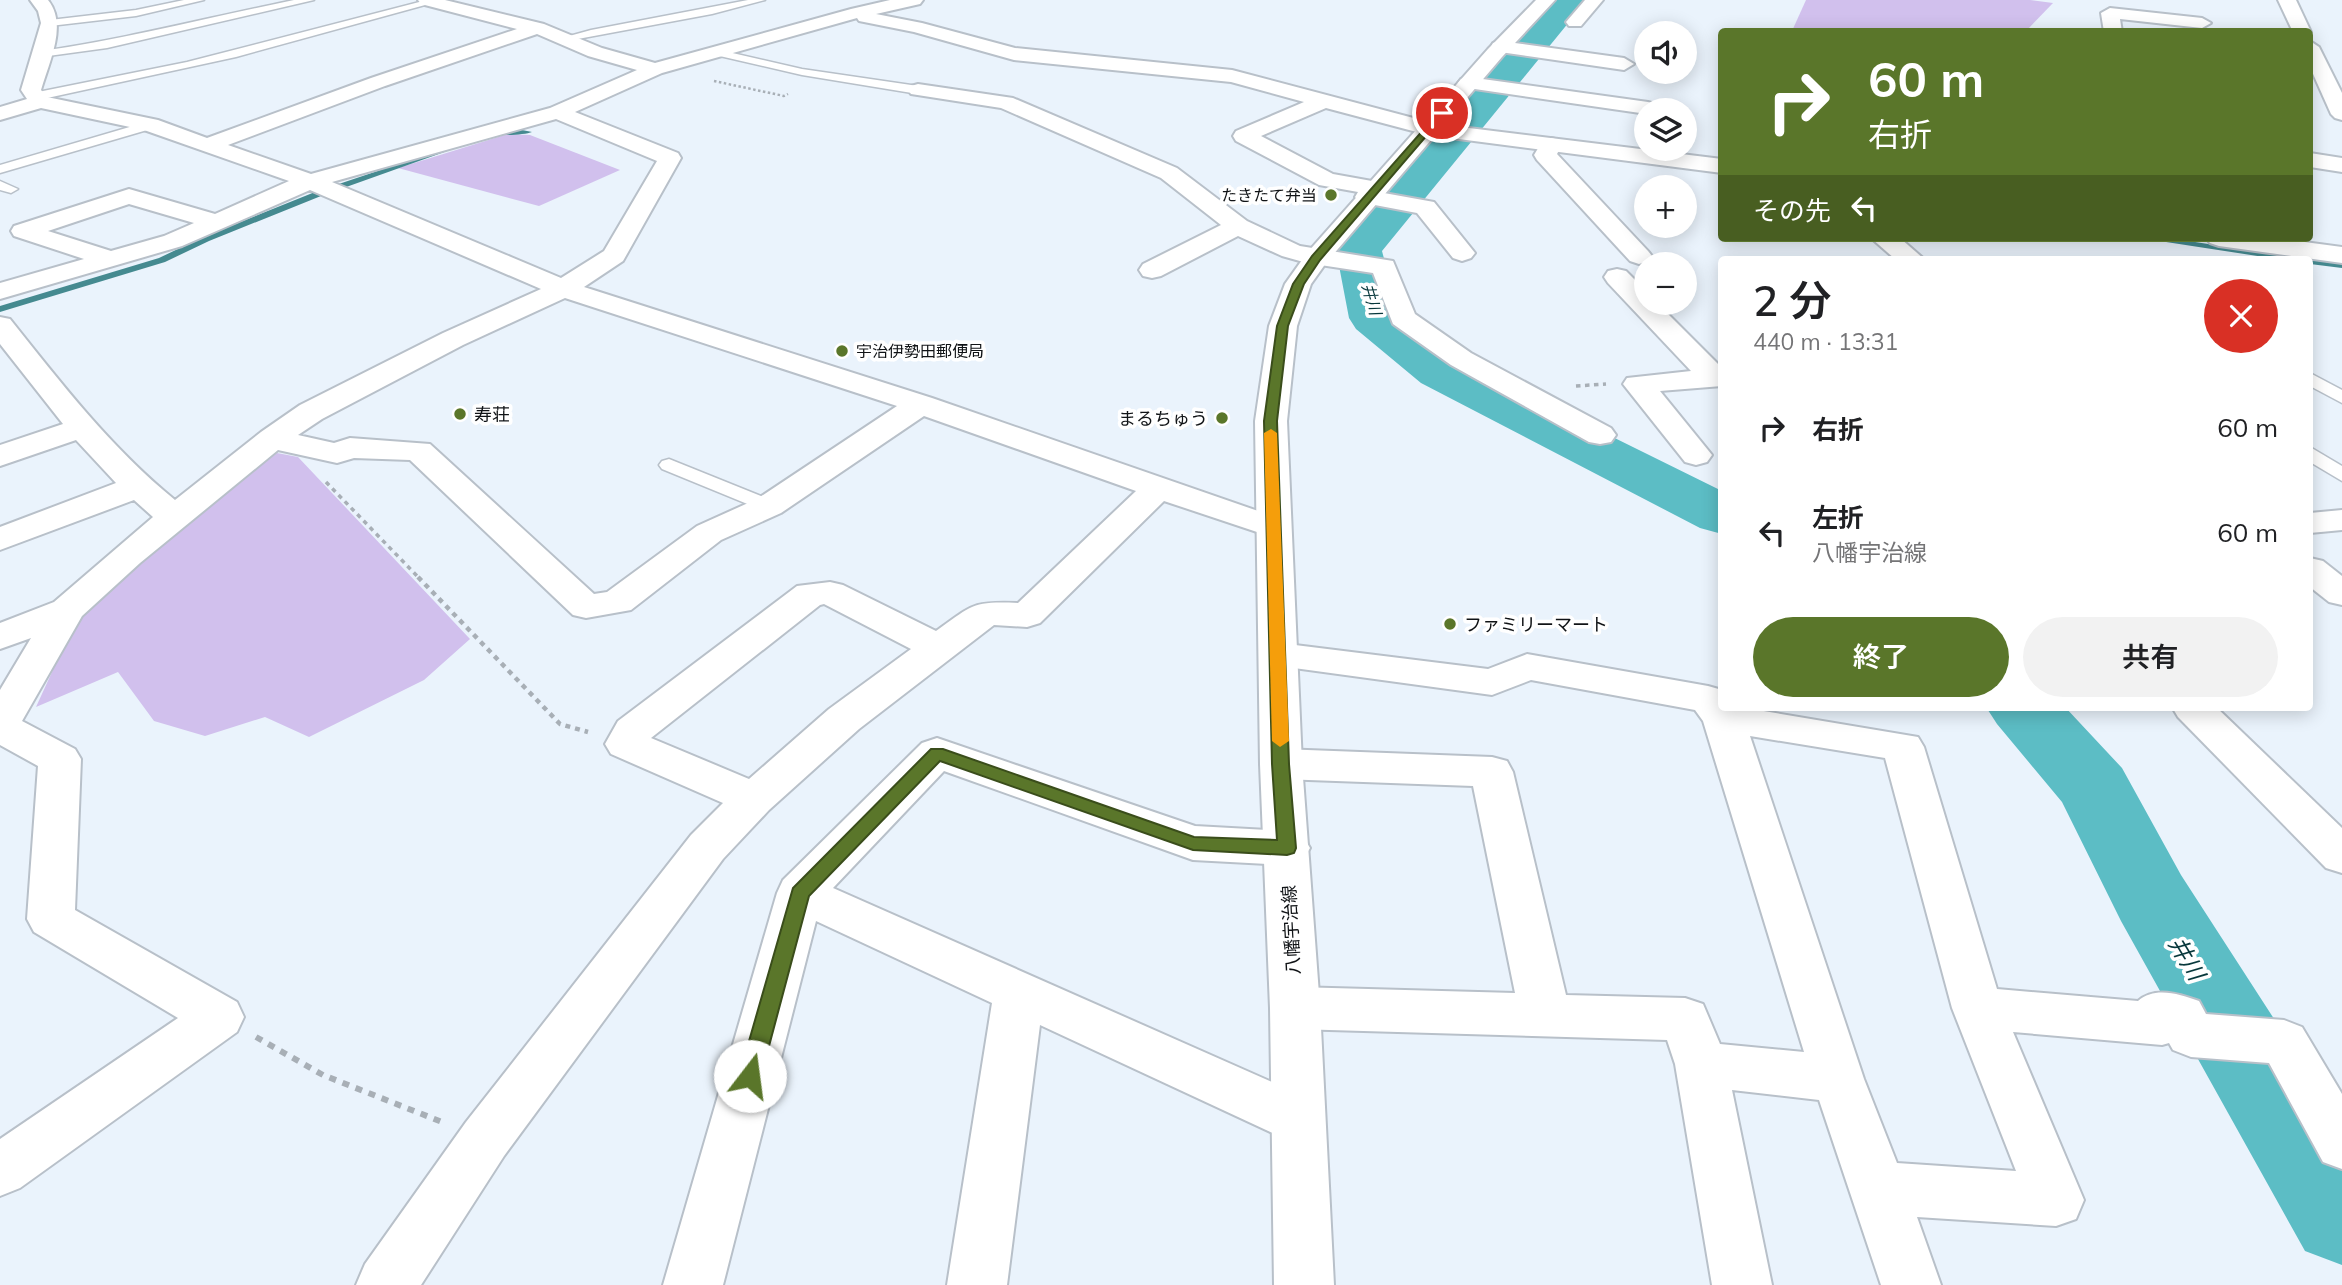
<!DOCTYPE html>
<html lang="ja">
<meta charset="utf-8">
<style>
:root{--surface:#fff;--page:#f2f2f2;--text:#202124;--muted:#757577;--accent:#5a762a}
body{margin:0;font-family:Mulish,"Noto Sans JP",sans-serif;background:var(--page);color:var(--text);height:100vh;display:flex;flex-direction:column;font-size:26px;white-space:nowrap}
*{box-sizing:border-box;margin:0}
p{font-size:23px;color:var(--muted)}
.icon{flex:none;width:38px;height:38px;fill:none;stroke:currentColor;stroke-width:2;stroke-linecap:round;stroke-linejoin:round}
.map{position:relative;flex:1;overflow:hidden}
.details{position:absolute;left:1718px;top:256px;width:595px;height:455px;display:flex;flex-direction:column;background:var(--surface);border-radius:7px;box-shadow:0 4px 18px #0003}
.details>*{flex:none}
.hud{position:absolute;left:1718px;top:28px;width:595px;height:214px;border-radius:7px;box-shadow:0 4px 18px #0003;background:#5a762a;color:#fff;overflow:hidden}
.buttons{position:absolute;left:1634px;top:21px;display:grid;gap:14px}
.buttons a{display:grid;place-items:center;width:63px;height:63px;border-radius:50%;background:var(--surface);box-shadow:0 4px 18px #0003;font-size:35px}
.pin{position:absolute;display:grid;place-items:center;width:60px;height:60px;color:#fff;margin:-30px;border:4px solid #fff;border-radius:50%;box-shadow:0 2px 7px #0007}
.me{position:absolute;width:77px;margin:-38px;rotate:15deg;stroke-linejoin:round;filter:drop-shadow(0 0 5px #0008)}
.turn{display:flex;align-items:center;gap:24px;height:147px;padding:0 35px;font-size:32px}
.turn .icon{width:91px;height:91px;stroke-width:2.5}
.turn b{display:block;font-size:49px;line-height:60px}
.then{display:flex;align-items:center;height:66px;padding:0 35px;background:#0003;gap:14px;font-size:26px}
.round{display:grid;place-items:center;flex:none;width:74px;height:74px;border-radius:37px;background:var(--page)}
.summary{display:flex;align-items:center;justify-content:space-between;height:119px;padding:0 35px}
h1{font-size:42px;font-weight:600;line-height:52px}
.primary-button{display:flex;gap:14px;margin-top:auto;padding:14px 35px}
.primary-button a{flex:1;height:80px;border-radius:42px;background:var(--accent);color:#fff;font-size:28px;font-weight:600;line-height:80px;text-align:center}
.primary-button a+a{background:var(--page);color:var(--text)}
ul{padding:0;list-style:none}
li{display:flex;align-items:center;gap:21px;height:105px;padding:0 35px}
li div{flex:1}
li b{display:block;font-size:26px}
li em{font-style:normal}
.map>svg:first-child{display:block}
.green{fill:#d1c0ed}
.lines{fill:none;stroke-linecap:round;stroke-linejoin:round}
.stream{fill:#458a90;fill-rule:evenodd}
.river{fill:#5cbdc5;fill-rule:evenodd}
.lane-casing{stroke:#b8c0c9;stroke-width:3}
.street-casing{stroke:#b8c0c9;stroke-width:4}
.secondary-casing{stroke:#b8c0c9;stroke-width:4}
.primary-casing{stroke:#b8c0c9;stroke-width:4}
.path-far3{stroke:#a8afb6;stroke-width:2.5;stroke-dasharray:2.5 2.5;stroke-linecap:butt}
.path-far2{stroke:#a8afb6;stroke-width:3.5;stroke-dasharray:4.5 4.5;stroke-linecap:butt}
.path-far1{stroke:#a8afb6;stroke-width:4.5;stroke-dasharray:5 5;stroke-linecap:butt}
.path{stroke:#a8afb6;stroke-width:6;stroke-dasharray:7 7;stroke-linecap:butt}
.lane{fill:#fff;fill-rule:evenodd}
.street{fill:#fff;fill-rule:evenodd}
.secondary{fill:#fff;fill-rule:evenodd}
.primary{fill:#fff;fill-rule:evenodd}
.route{fill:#5a762a;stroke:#3a4d1b;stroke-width:2}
.slow{fill:#f59e0b}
.poi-dot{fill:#5a762a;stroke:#fff;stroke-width:2.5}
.labels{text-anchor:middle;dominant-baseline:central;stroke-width:7;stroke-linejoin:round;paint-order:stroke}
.far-poi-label{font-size:16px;fill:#101316;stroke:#fff;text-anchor:end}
.far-water-label{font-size:16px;font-style:italic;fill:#08383c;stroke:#fff}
.poi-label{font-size:18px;fill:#101316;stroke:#fff;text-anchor:start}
.street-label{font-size:18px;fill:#101316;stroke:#fff}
.near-water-label{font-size:23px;font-style:italic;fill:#08383c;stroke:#fff}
</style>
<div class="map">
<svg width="2342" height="1285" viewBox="0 0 2342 1285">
<rect width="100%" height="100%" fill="#eaf3fc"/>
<!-- green -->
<g class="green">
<path d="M 1806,0 L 2030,0 L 2053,3 L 2026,31 L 1792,31 Z"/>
<path d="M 508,134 L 530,135 L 620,170 L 539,206 L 398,168 Z"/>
<path d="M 277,453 L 298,457 L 470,639 L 424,680 L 309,737 L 265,717 L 205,736 L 154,721 L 118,672 L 36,707 L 83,604 Z"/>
</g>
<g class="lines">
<!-- stream -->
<g class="stream">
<path d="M 517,129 L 532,132 C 525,135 499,136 492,134 Z"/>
<path d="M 455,145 L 461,146 L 321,196 L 209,241 L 165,262 L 0,312 L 0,306 L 159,258 L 203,237 L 315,192 Z"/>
<path d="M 2149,238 L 2169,238 L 2293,257 L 2297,259 L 2277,259 L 2153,240 Z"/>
<path d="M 2310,260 L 2342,264 L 2342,268 L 2310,264 Z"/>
</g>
<!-- river -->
<g class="river">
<path d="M 1554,0 L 1587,0 L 1382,251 L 1398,312 L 1459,361 L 1722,491 L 1722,534 L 1700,528 L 1421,383 L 1356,329 L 1349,318 L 1336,250 L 1432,135 Z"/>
<path d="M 1986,707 L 2065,707 L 2122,768 L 2181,875 L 2342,1124 L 2342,1265 L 2305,1251 L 2121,921 L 2062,802 L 1997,724 Z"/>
</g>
<defs>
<g id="lane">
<path d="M 184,0 L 204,0 L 136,16 L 50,26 L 45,23 L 50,20 L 136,10 Z"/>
<path d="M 294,0 L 314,0 L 107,48 L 41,57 L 35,54 L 41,51 C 126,39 210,17 294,0 Z"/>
<path d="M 427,0 L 436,2 L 236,57 L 38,100 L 32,96 L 38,92 L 187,62 Z"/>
<path d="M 748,0 L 765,0 L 712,14 L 567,41 L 562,38 L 591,30 Z"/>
<path d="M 715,49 L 802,69 L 918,86 L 924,90 L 918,94 L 802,75 L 711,54 L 709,52 Z"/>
<path d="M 150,121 L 156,125 L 154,128 L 0,173 L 0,165 Z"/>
<path d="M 0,181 L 18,189 L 11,193 L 0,190 Z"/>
<path d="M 2310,373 L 2342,390 L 2342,403 L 2310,386 Z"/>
<path d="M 2310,447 L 2342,466 L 2342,481 L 2310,462 Z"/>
<path d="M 669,459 L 776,502 L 779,506 L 776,510 L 762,510 L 662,469 L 659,465 L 662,461 Z"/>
</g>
<g id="street">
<path d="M 30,0 L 48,0 C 68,25 49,62 41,90 L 47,97 L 158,120 L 207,138 L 371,78 L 517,29 L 421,4 L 418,0 L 445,0 L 544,24 L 602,48 L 655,63 L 851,9 L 890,0 L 923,0 L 920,4 L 876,14 L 922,23 L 1015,48 L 1232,70 L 1436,124 L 1439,129 L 1436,134 L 1428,135 L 1326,108 L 1261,136 L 1333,174 L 1383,183 L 1387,188 L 1384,193 L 1434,202 L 1475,253 L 1471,258 L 1462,261 L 1453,258 L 1417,213 L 1359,202 L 1355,197 L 1358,192 L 1319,185 L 1236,141 L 1233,136 L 1236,131 L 1304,102 L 1231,82 L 1014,60 L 914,32 L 859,21 L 857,18 L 662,73 L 575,112 L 678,153 L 681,158 L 623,261 L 584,287 L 932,398 L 1284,520 L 1289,527 L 1284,534 L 1272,537 L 1164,501 L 1040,623 L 1027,627 L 994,625 L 859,729 L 769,810 L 723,859 L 504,1156 L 421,1285 L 356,1285 L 365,1264 L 466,1122 L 691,835 L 723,803 L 611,754 L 605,744 L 618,721 L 797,586 L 830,582 L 843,585 L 936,631 C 973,605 972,601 1018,603 L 1136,491 L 924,416 L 781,513 L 721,540 L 631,610 L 586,618 L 573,615 L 410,460 L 354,458 L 337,463 L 278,450 L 140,563 L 82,616 L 22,721 L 75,749 L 81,759 L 75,910 L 237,1002 L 244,1017 L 237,1032 L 20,1188 L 0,1196 L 0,1139 L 178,1018 L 34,932 L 27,919 L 38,766 L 0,745 L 0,690 L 31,638 L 0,649 L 0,623 L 54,602 L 153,517 L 134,500 L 0,550 L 0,527 L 116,483 L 76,440 L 0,466 L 0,445 L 63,424 L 0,344 L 0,317 L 10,319 C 61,383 111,448 175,500 L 261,432 L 300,405 L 443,333 L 541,289 L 310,190 L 182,246 L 0,299 L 0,283 L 84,259 L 14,236 L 11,231 L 14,226 L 129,189 L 215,214 L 289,181 L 144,130 L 41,108 L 0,120 L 0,107 L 27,99 L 21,90 L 41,23 L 38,11 ZM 537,34 L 588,56 L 637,70 L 550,108 L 311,174 L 228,145 L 385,86 ZM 556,119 L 657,161 L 604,251 L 561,278 L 332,182 ZM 129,204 L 194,223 L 164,236 L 111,251 L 48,231 ZM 565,298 L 897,406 L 757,499 L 697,526 L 607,592 L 594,594 L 430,444 L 350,438 L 334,443 L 298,435 L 322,419 L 463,345 ZM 824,604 L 911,649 L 829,709 L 749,779 L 651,738 L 820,605 Z"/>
<path d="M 1585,0 L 1603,0 L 1581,26 L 1569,26 L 1566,22 Z"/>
<path d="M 2278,0 L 2296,0 L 2311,32 L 2310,34 L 2310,32 L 2293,32 Z"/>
<path d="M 2110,8 L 2202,18 L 2211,23 L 2202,28 L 2120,19 L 2122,32 L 2104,32 L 2101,13 Z"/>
<path d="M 1500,41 L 1624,58 L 1634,64 L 1624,70 L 1493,51 L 1491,47 L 1493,43 Z"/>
<path d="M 2310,41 L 2319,47 L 2342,93 L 2342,120 L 2335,118 L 2331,114 L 2310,67 Z"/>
<path d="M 1468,77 L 1648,102 L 1655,104 L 1658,108 L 1647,110 L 1647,114 L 1461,87 L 1458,83 L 1461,79 Z"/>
<path d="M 918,84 L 1013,98 L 1177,168 L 1247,221 L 1300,246 L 1393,261 L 1415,314 L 1471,353 L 1611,428 L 1616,435 L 1611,442 L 1600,444 L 1589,442 L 1451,365 L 1393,324 L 1373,273 L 1307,263 L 1282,256 L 1238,236 L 1161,276 L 1152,278 L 1143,276 L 1139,270 L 1143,264 L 1221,225 L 1161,178 L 1001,108 L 911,94 L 908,90 L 911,86 Z"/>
<path d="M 1551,138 L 1559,140 L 1562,145 L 1557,154 L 1648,251 L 1652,256 L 1648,261 L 1639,264 L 1630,261 L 1537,160 L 1534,155 L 1543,140 Z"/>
<path d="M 2310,153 L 2342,158 L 2342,172 L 2310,167 Z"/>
<path d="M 1617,269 L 1626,271 L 1647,292 L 1647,303 L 1657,303 L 1722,368 L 1722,386 L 1660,391 L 1712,455 L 1707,462 L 1696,465 L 1685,462 L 1623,384 L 1627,378 L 1691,371 L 1608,283 L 1604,277 L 1608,271 Z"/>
<path d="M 2342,510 L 2342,530 L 2310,533 L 2310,513 Z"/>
<path d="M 1279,643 L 1488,669 L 1527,654 L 1708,686 L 1722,690 L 1722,707 L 1740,707 L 1918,737 L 1924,747 L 1997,989 L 2138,1001 C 2155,986 2179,994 2199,1001 L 2206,1014 L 2284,1020 L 2302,1027 L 2342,1094 L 2342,1169 L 2323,1162 L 2269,1063 L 2191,1057 L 2173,1050 L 2169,1043 L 2162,1045 L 2013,1032 L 2084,1200 L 2076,1219 L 2056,1226 L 1917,1217 L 1941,1285 L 1881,1285 L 1819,1100 L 1732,1090 L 1772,1285 L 1712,1285 L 1675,1064 L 1667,1040 L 1295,1029 L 1277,1023 L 1270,1008 L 1277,993 L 1295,987 L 1515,993 L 1473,786 L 1281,779 L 1266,774 L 1260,764 L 1266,754 L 1281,749 L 1492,757 L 1507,761 L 1513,772 L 1566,995 L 1685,998 L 1703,1004 L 1720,1044 L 1804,1052 L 1703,721 L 1695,710 L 1531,680 L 1492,695 L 1265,664 L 1260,655 L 1265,646 ZM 1750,736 L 1885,758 L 1952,1008 L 2016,1171 L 1897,1163 L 1864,1079 Z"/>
<path d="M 2172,707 L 2216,707 L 2342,828 L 2342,873 L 2326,868 L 2178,717 Z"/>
<path d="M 937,738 L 1195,826 L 1287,831 L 1303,836 L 1310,848 L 1303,860 L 1287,865 L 1193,860 L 944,771 L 833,888 L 1317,1102 L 1325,1119 L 1317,1136 L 1298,1143 L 1279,1136 L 1040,1025 L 1007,1285 L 947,1285 L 992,1003 L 816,921 L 723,1285 L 663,1285 L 777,893 L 783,880 L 922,743 Z"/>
</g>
<g id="secondary">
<path d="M 1428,123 L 1722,159 L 1722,173 L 1420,134 L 1417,129 L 1420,124 Z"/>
<path d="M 1871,238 L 1900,238 L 1924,259 L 1895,259 Z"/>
<path d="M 2206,238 L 2274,238 L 2342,247 L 2342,263 L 2219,246 L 2210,243 Z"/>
<path d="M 2310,558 L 2323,561 L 2342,576 L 2342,605 L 2329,602 L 2310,587 Z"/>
</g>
<path id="primary" d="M 1536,0 L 1555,0 L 1502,57 L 1326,263 L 1311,284 L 1297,326 L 1287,421 L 1302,764 L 1320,1008 L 1334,1285 L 1274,1285 L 1270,1008 L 1260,764 L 1255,421 L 1269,326 L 1285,284 L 1307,253 L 1488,49 Z"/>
</defs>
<!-- lane casing -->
<use href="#lane" class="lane-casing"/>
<!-- street casing -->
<use href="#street" class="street-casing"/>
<!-- secondary casing -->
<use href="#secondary" class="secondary-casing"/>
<!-- primary casing -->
<use href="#primary" class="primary-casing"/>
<!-- path-far3 -->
<path class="path-far3" d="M 714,81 L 784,96 L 788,94"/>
<!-- path-far2 -->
<g class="path-far2">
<path d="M 1576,386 L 1606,384"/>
<path d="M 326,482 L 420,579"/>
</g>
<!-- path-far1 -->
<path class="path-far1" d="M 418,577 L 560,724 L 588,732"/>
<!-- path -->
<path class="path" d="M 256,1037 L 323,1075 L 442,1122"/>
<!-- lane -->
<use href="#lane" class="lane"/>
<!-- street -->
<use href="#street" class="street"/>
<!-- secondary -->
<use href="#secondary" class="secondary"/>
<!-- primary -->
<use href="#primary" class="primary"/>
</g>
<!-- route -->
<path class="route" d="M 1439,112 L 1446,113 L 1320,260 L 1304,284 L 1288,326 L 1277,421 L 1289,764 L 1296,848 L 1294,853 L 1287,855 L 1193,850 L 940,761 L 809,896 L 761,1076 L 758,1083 L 750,1086 L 743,1083 L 739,1076 L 793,888 L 931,749 L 943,749 L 1194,837 L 1277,840 L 1272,764 L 1264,421 L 1277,326 L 1293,284 L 1312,256 Z"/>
<!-- slow -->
<path class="slow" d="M 1271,429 L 1277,433 L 1289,741 L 1280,747 L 1272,741 L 1264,433 Z"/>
<!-- markers -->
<g class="poi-dot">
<circle cx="1331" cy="195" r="7"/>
<circle cx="842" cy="351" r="7"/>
<circle cx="460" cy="414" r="7"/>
<circle cx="1222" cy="418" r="7"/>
<circle cx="1450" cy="624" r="7"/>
</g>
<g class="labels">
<!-- far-poi labels -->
<g class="far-poi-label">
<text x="1317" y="195">たきたて弁当</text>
<text x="856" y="351" text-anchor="start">宇治伊勢田郵便局</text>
</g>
<!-- far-water labels -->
<g class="far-water-label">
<text transform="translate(1372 299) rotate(74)">井川</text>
</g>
<!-- poi labels -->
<g class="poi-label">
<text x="474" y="414">寿荘</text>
<text x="1208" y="418" text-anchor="end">まるちゅう</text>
<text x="1464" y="624">ファミリーマート</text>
</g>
<!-- street labels -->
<g class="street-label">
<text transform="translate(1291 930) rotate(-93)">八幡宇治線</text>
</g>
<!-- near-water labels -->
<g class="near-water-label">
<text transform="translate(2187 958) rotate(59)">井川</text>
</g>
</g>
</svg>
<div class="buttons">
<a><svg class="icon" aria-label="sound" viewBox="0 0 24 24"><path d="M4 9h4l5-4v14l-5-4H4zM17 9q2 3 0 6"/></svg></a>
<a><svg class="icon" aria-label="layers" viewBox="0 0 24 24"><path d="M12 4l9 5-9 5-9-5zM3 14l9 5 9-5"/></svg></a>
<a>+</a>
<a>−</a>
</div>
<div class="pin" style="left:1442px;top:113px;background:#d93025"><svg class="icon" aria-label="arrive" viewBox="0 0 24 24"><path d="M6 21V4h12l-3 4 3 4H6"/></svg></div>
<svg class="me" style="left:750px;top:1076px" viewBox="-20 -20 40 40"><circle r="19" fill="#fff"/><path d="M0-13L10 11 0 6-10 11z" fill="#5a762a"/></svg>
<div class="hud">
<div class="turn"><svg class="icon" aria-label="right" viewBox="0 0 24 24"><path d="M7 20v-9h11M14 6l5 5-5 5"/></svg><div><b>60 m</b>右折</div></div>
<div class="then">その先<svg class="icon" aria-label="left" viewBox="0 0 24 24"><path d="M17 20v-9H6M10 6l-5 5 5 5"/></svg></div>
</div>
<section class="details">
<div class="summary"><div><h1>2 分</h1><p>440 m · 13:31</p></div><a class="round" style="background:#d93025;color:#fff"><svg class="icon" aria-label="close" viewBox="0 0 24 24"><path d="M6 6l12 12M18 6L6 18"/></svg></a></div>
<ul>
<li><svg class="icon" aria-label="right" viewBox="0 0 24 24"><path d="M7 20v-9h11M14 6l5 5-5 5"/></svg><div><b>右折</b></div><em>60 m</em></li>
<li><svg class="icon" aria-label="left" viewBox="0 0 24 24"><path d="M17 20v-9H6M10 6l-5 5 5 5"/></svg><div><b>左折</b><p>八幡宇治線</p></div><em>60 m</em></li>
</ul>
<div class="primary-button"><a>終了</a><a>共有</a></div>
</section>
</div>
